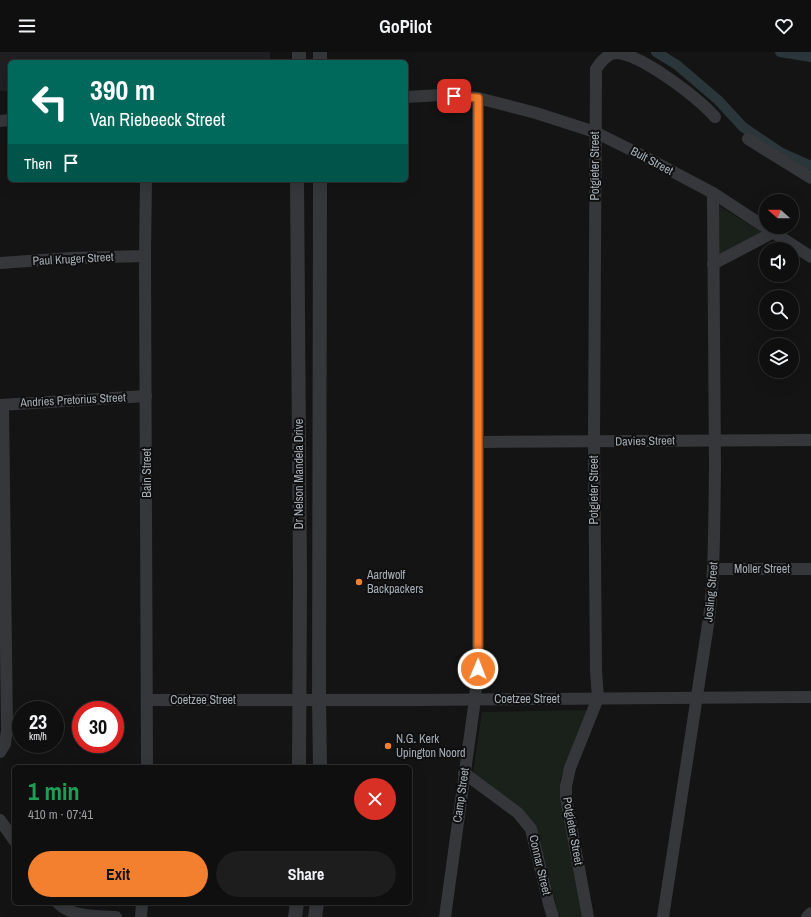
<!DOCTYPE html>
<meta charset="utf-8">
<style>
:root{--surface:#0f0f10;--page:#1d1d1e;--text:#f1f3f6;--muted:#9b9c9f;--line:#2f2f30;--accent:#f2802f}
body{margin:0;font-family:"Archivo Narrow",sans-serif;background:var(--page);color:var(--text);height:100vh;display:flex;flex-direction:column;font-size:15px;white-space:nowrap}
*{box-sizing:border-box;margin:0}
p{font-size:13px;color:var(--muted)}
.icon{flex:none;width:22px;height:22px;fill:none;stroke:currentColor;stroke-width:2;stroke-linecap:round;stroke-linejoin:round}
.map{position:relative;flex:1;overflow:hidden}
.sheet{position:absolute;left:12px;top:713px;width:400px;height:140px;display:flex;flex-direction:column;background:var(--surface);border-radius:6px;box-shadow:0 4px 16px #0002,0 0 0 1px var(--line)}
.sheet>*{flex:none}
.hud{position:absolute;left:8px;top:8px;width:400px;height:122px;border-radius:6px;box-shadow:0 4px 16px #0002,0 0 0 1px var(--line);background:#00695c;color:#fff;overflow:hidden}
.needle{width:26px;rotate:291deg}
.buttons{position:absolute;left:759px;top:142px;display:grid;gap:8px}
.buttons a{display:grid;place-items:center;width:40px;height:40px;border-radius:50%;background:var(--surface);box-shadow:0 4px 16px #0002,0 0 0 1px var(--line);font-size:20px}
.speed{position:absolute;left:12px;top:649px;display:flex;gap:8px;font-size:20px;font-weight:700;text-align:center}
.speed>*{display:grid;place-content:center;width:52px;height:52px;border-radius:50%;background:var(--surface);box-shadow:0 4px 16px #0002,0 0 0 1px var(--line);line-height:1}
.speed small{font-size:10px;font-weight:400}
.speed .limit{border:6px solid #d22;background:#fff;color:#111}
.pin{position:absolute;display:grid;place-items:center;width:34px;height:34px;color:#fff;margin:-17px;border-radius:8px;box-shadow:0 2px 6px #0006}
.me{position:absolute;width:44px;margin:-22px;rotate:1deg;stroke-linejoin:round;filter:drop-shadow(0 0 3px #0008)}
.turn{display:flex;align-items:center;gap:14px;height:84px;padding:0 16px;font-size:18px}
.turn .icon{width:52px;height:52px;stroke-width:2.5}
.turn b{display:block;font-size:28px;line-height:34px}
.then{display:flex;align-items:center;height:38px;padding:0 16px;background:#0003;gap:8px;font-size:15px}
.round{display:grid;place-items:center;flex:none;width:42px;height:42px;border-radius:21px;background:var(--page)}
.summary{display:flex;align-items:center;justify-content:space-between;height:68px;padding:0 16px}
h1{font-size:24px;font-weight:700;line-height:30px;color:#1e9e55}
.primary-button{display:flex;gap:8px;margin-top:auto;padding:8px 16px}
.primary-button a{flex:1;height:46px;border-radius:24px;background:var(--accent);color:#111;font-size:16px;font-weight:700;line-height:46px;text-align:center}
.primary-button a+a{background:var(--page);color:var(--text)}
header{display:flex;justify-content:space-between;align-items:center;height:52px;padding:0 16px;background:var(--surface);font-size:18px;font-weight:700}
.map>svg:first-child{display:block}
.built{fill:#202022}
.park{fill:#1a201a}
.lines{fill:none;stroke-linecap:round;stroke-linejoin:round}
.canal{stroke:#2a3639;stroke-width:10}
.minor{stroke:#35373a;stroke-width:12}
.tertiary{stroke:#35373a;stroke-width:14}
.route-casing{stroke:#9d531f;stroke-width:10}
.route{stroke:#f2802f;stroke-width:7}
.poi-dot{fill:#f2802f;stroke:#0f0f10;stroke-width:1.5}
.labels{text-anchor:middle;dominant-baseline:central;stroke-width:4;stroke-linejoin:round;paint-order:stroke}
.street-label{font-size:12px;fill:#a5aeb6;stroke:#0f0f10}
.poi-label{font-size:12px;fill:#a5aeb6;stroke:#0f0f10;text-anchor:start}
</style>
<header><svg class="icon" aria-label="menu" viewBox="0 0 24 24"><path d="M4 6h16M4 12h16M4 18h16"/></svg>GoPilot<svg class="icon" aria-label="heart" viewBox="0 0 24 24"><path d="M12 20l-8-8c-3-5 5-10 8-4 3-6 11-1 8 4z"/></svg></header>
<div class="map">
<svg width="811" height="865" viewBox="0 0 811 865">
<rect width="100%" height="100%" fill="#141415"/>
<!-- built -->
<path class="built" d="M 0,0 L 270,0 L 270,10 L 10,10 L 10,39 L 0,39 Z"/>
<!-- park -->
<g class="park">
<path d="M 714,151 L 762,180 L 716,204 Z"/>
<path d="M 590,658 L 560,728 L 585,865 L 561,865 L 558,861 L 536,774 L 473,721 L 482,660 Z"/>
</g>
<g class="lines">
<!-- canal -->
<g class="canal">
<path d="M 656,0 L 677,13 L 718,48 L 743,75 L 780,100 L 811,114"/>
<path d="M 780,0 L 811,5"/>
</g>
<!-- minor -->
<g class="minor">
<path d="M 406,45 L 441,43 L 478,46 L 536,61 L 595,80 L 649,107 L 713,141 L 811,205"/>
<path d="M 0,69 L 10,68"/>
<path d="M 748,87 L 811,126"/>
<path d="M 146,128 L 145,204 L 147,715"/>
<path d="M 0,211 L 70,206 L 145,204"/>
<path d="M 713,212 L 772,181"/>
<path d="M 0,353 L 146,344"/>
<path d="M 478,390 L 811,388"/>
<path d="M 713,517 L 811,517"/>
<path d="M 147,648 L 416,648 L 811,645"/>
<path d="M 0,700 L 5,692 L 7,678 L 3,353"/>
<path d="M 464,721 L 518,761 L 531,777 L 549,852 L 553,865"/>
<path d="M 0,768 L 14,788"/>
<path d="M 58,851 C 71,865 97,864 116,865"/>
<path d="M 141,865 L 142,851"/>
<path d="M 445,865 L 475,647 L 478,606 L 478,46"/>
<path d="M 588,865 L 566,746 L 566,734 L 570,716 L 598,646 L 596,619 L 594,389 L 596,17 C 600,11 607,3 614,1 C 640,0 699,47 715,65"/>
<path d="M 663,865 L 709,566 C 715,516 714,467 715,417 C 715,325 713,233 713,141"/>
<path d="M 807,865 L 811,861"/>
</g>
<!-- tertiary -->
<g class="tertiary">
<path d="M 299,10 L 299,0"/>
<path d="M 320,10 L 320,0"/>
<path d="M 297,128 L 300,526 L 299,715"/>
<path d="M 320,128 L 319,648 L 320,715"/>
<path d="M 295,865 L 297,851"/>
<path d="M 315,865 L 317,851"/>
</g>
</g>
<g class="lines">
<defs>
<path id="route" d="M 454,44 L 478,46 L 478,617"/>
</defs>
<!-- route casing -->
<use href="#route" class="route-casing"/>
<!-- route -->
<use href="#route" class="route"/>
</g>
<!-- markers -->
<g class="poi-dot">
<circle cx="359" cy="530" r="4"/>
<circle cx="388" cy="694" r="4"/>
</g>
<g class="labels">
<!-- street labels -->
<g class="street-label">
<text transform="translate(652 109) rotate(28)">Bult Street</text>
<text transform="translate(595 114) rotate(-90)">Potgieter Street</text>
<text transform="translate(73 207) rotate(-3)">Paul Kruger Street</text>
<text transform="translate(73 348) rotate(-3)">Andries Pretorius Street</text>
<text transform="translate(645 389) rotate(-1)">Davies Street</text>
<text transform="translate(147 421) rotate(-90)">Bain Street</text>
<text transform="translate(299 422) rotate(-90)">Dr Nelson Mandela Drive</text>
<text transform="translate(594 438) rotate(-90)">Potgieter Street</text>
<text x="762" y="517">Moller Street</text>
<text transform="translate(711 540) rotate(-85)">Josling Street</text>
<text x="527" y="647">Coetzee Street</text>
<text x="203" y="648">Coetzee Street</text>
<text transform="translate(461 743) rotate(-82)">Camp Street</text>
<text transform="translate(573 779) rotate(80)">Potgieter Street</text>
<text transform="translate(540 813) rotate(77)">Connar Street</text>
</g>
<!-- poi labels -->
<g class="poi-label">
<text x="367" y="523">Aardwolf<tspan x="367" dy="14">Backpackers</tspan></text>
<text x="396" y="687">N.G. Kerk<tspan x="396" dy="14">Upington Noord</tspan></text>
</g>
</g>
</svg>
<div class="buttons">
<a><svg class="needle" viewBox="-14 -14 28 28"><path d="M0-13l5 13h-10z" fill="#e53935"/><path d="M0 13l5-13h-10z" fill="#9b9c9f"/></svg></a>
<a><svg class="icon" aria-label="sound" viewBox="0 0 24 24"><path d="M4 9h4l5-4v14l-5-4H4zM17 9q2 3 0 6"/></svg></a>
<a><svg class="icon" aria-label="search" viewBox="0 0 24 24"><circle cx="10" cy="10" r="6"/><path d="M15 15l6 6"/></svg></a>
<a><svg class="icon" aria-label="layers" viewBox="0 0 24 24"><path d="M12 4l9 5-9 5-9-5zM3 14l9 5 9-5"/></svg></a>
</div>
<div class="speed"><div>23<small>km/h</small></div><div class="limit">30</div></div>
<div class="pin" style="left:454px;top:44px;background:#d93025"><svg class="icon" aria-label="arrive" viewBox="0 0 24 24"><path d="M6 21V4h12l-3 4 3 4H6"/></svg></div>
<svg class="me" style="left:478px;top:617px" viewBox="-20 -20 40 40"><circle r="17" fill="#f2802f" stroke="#fff" stroke-width="3"/><path d="M0-11L8 9 0 5-8 9z" fill="#fff"/></svg>
<div class="hud">
<div class="turn"><svg class="icon" aria-label="left" viewBox="0 0 24 24"><path d="M17 20v-9H6M10 6l-5 5 5 5"/></svg><div><b>390 m</b>Van Riebeeck Street</div></div>
<div class="then">Then<svg class="icon" aria-label="arrive" viewBox="0 0 24 24"><path d="M6 21V4h12l-3 4 3 4H6"/></svg></div>
</div>
<section class="sheet">
<div class="summary"><div><h1>1 min</h1><p>410 m · 07:41</p></div><a class="round" style="background:#d93025;color:#fff"><svg class="icon" aria-label="close" viewBox="0 0 24 24"><path d="M6 6l12 12M18 6L6 18"/></svg></a></div>
<div class="primary-button"><a>Exit</a><a>Share</a></div>
</section>
</div>
